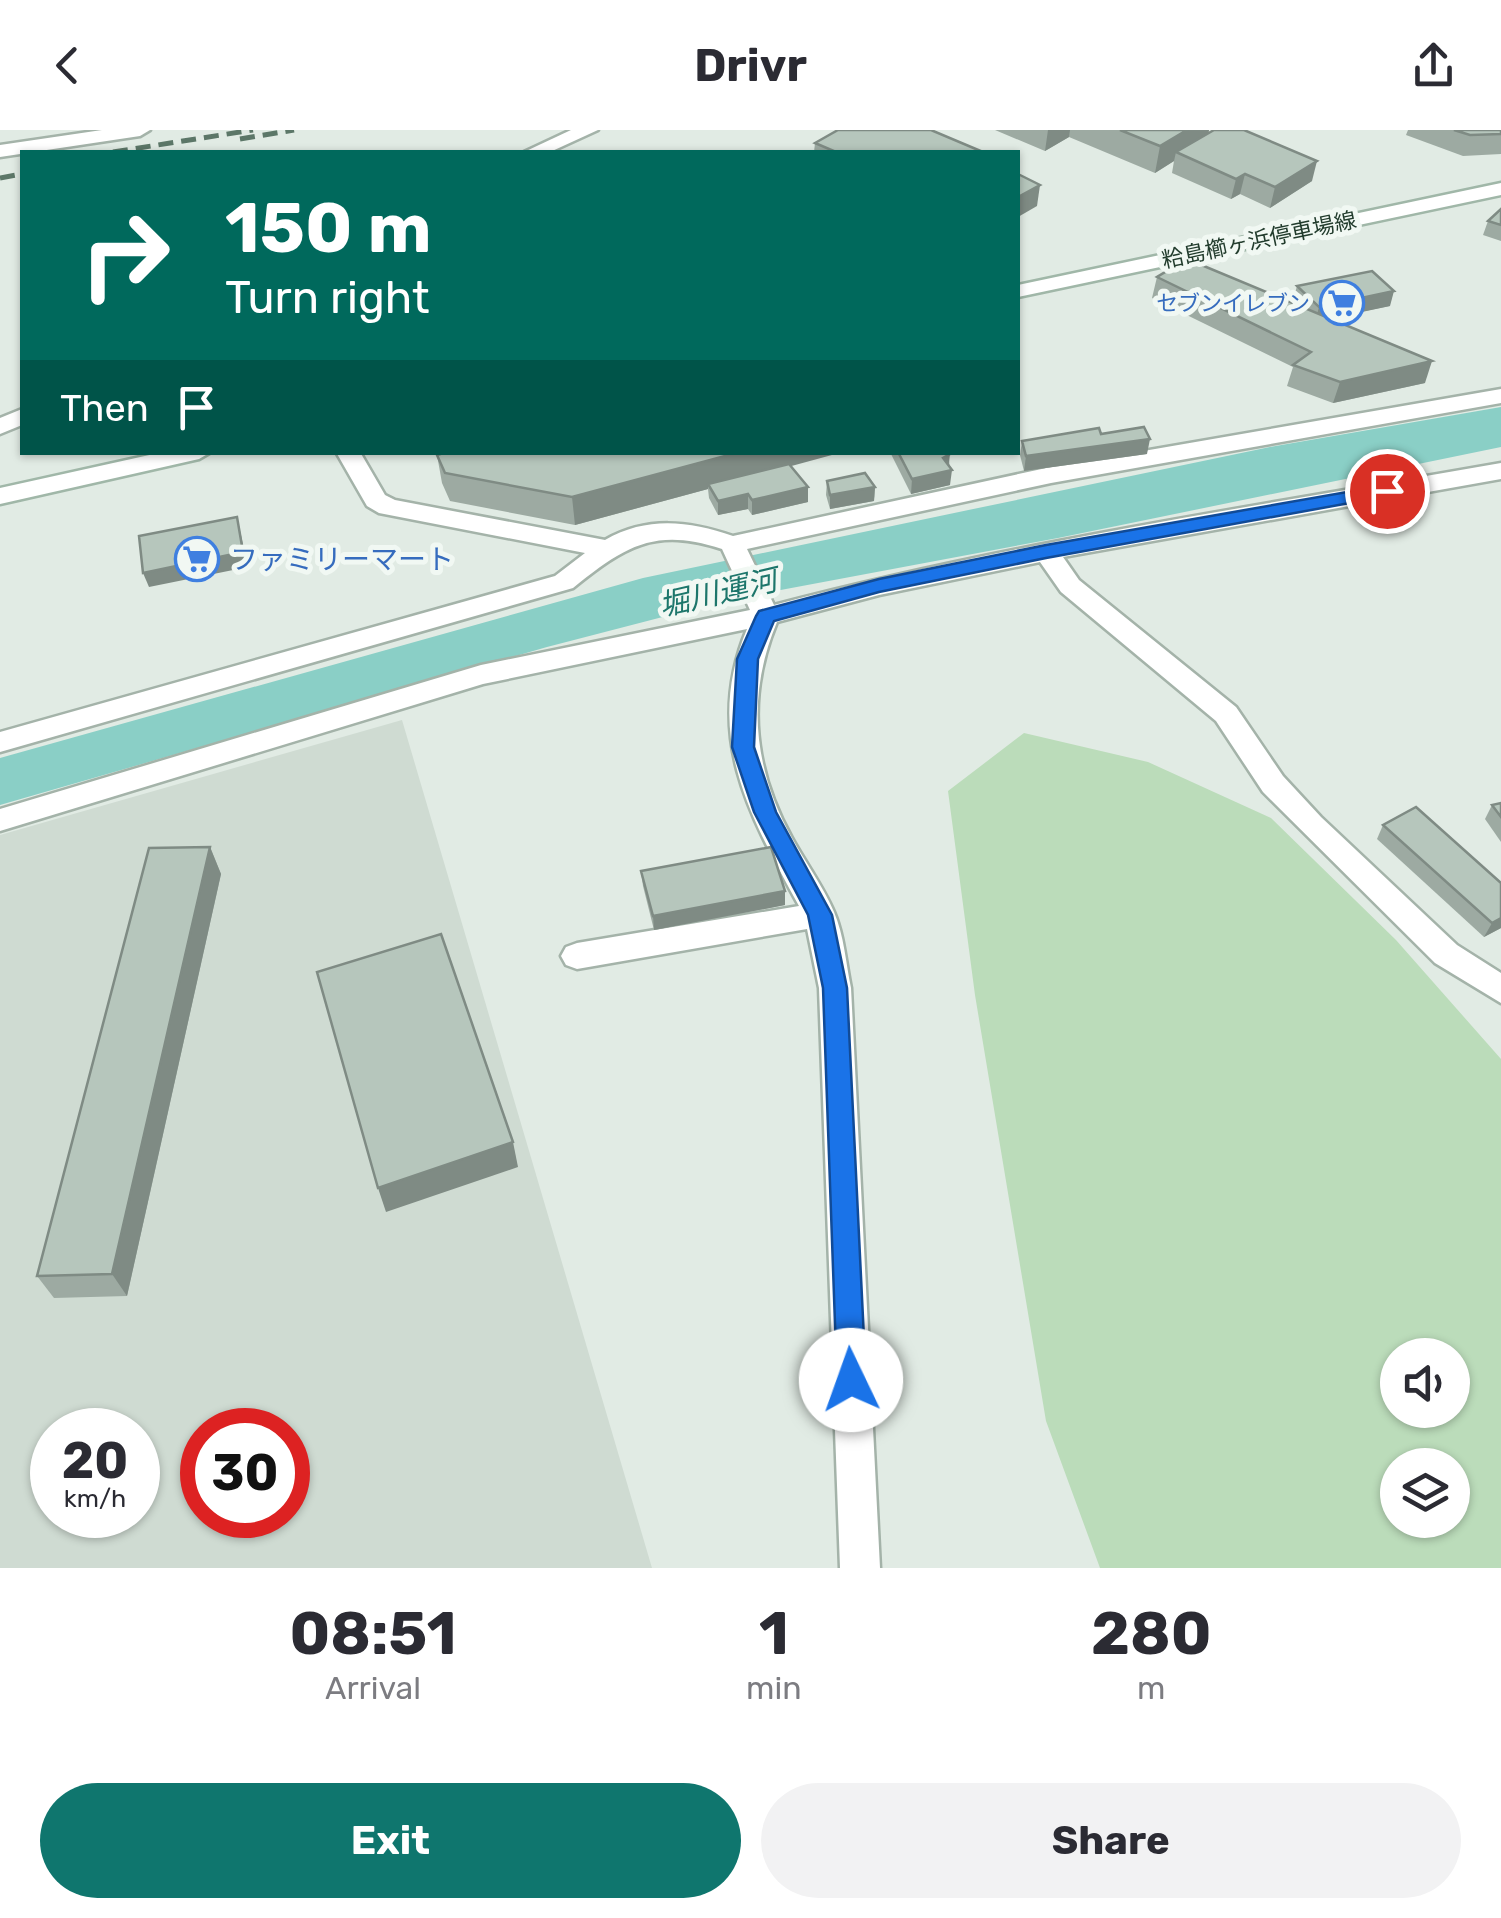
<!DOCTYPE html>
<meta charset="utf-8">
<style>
:root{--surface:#fff;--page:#f2f2f3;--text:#2b2b33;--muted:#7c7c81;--accent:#0f766e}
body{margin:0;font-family:Rubik,"Noto Sans JP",sans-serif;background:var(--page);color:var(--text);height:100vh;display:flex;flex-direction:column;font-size:38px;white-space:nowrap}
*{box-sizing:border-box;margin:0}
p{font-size:32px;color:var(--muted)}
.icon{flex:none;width:55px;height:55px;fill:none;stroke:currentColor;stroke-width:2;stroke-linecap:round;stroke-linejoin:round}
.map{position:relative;height:1438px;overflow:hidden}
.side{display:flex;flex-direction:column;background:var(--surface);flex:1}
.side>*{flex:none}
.hud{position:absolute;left:20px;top:20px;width:1000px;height:305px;border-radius:0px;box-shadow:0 2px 8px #0004;background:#00695c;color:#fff;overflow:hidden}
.buttons{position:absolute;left:1380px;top:1208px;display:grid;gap:20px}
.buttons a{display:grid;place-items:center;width:90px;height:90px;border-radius:50%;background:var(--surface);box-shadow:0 2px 8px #0004;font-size:50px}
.speed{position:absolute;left:30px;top:1278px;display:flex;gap:20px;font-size:50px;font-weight:700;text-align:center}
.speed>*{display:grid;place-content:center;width:130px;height:130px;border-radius:50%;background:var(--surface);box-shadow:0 2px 8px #0004;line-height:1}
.speed small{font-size:25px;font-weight:400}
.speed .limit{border:15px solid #d22;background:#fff;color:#111}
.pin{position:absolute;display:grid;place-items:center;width:85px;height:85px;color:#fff;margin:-42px;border:5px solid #fff;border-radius:50%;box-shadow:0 2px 10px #0007}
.me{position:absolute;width:110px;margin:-55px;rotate:357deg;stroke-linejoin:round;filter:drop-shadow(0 0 8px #0008)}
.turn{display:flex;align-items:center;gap:35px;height:210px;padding:0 40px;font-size:45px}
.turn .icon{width:130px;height:130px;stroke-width:2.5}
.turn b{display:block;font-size:70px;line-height:85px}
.then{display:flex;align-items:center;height:95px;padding:0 40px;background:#0003;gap:20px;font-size:38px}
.eta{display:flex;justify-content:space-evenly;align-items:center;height:170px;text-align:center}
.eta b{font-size:60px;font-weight:700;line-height:70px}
.action{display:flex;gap:20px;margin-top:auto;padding:20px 40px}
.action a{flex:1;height:115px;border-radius:60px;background:var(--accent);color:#fff;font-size:40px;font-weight:700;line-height:115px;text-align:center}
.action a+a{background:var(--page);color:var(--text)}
header{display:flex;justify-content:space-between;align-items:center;height:130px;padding:0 40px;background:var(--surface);font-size:45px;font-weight:700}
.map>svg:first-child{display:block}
.built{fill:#cfdbd2;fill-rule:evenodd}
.green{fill:#bbdcba;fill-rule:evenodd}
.water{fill:#8acfc6}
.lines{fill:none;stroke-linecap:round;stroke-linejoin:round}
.street-casing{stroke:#a4b3a9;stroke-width:5}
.secondary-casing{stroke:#a0b7a8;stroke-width:5}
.street{fill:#fff;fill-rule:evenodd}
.secondary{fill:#fff;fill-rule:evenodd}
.rail{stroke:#5c7768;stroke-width:5;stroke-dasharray:15 8;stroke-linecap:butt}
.wall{fill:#9daaa2}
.shaded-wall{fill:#7f8b84}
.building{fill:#b6c6bc;stroke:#7f8b84;stroke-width:2.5}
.route{fill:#1a73e8;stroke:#114b97;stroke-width:2.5}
.labels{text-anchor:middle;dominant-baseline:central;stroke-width:10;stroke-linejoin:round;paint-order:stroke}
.far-street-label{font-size:22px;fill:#223c2d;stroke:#f1f8f3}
.far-shop-label{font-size:22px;fill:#366cbe;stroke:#f1f8f3;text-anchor:end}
.shop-label{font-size:28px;fill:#366cbe;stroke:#f1f8f3;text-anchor:start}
.water-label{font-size:30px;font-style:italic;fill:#1d766b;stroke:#f1f8f3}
</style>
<header><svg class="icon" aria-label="back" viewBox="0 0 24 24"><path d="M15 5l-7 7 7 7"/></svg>Drivr<svg class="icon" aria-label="share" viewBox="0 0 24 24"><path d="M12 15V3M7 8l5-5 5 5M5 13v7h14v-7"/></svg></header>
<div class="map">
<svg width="1501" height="1438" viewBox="0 0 1501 1438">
<rect width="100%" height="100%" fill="#e1ebe4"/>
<!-- built -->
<path class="built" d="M 402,590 L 652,1438 L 0,1438 L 0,705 ZM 52,1300 L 138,1300 L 138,1385 L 52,1385 ZM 202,1300 L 288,1300 L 288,1385 L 202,1385 Z"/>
<!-- green -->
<path class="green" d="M 1024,603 L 1148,632 L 1271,688 L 1396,810 L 1501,929 L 1501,1438 L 1100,1438 L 1046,1291 L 975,865 L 948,661 ZM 1398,1225 L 1452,1225 L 1452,1280 L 1398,1280 ZM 1398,1335 L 1452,1335 L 1452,1390 L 1398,1390 Z"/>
<!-- water -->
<path class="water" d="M 1501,277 L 1501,317 L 1058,408 L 732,469 L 547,517 L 0,675 L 0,628 L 643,448 L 1270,317 Z"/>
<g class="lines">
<defs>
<g id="street">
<path d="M 102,0 L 150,0 L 140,6 L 0,27 L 0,15 Z"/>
<path d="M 571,0 L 598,0 L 550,22 L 524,22 Z"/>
<path d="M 1501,259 L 1501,273 L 1051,353 L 747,419 L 774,475 C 1013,412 1258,376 1501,333 L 1501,349 L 1063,427 L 1079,450 L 1236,577 L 1283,646 L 1321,687 L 1457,815 L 1501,843 L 1501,873 L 1435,833 L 1263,662 L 1216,591 L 1061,462 L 1040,432 L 879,465 L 777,492 C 746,566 753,638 792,708 C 805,732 823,756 834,782 C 844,805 846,834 851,858 L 880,1438 L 840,1438 L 819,858 L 807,799 L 577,839 L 566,835 L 561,826 L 566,817 L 577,813 L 799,776 C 749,685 703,604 747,499 L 483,554 L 0,701 L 0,679 L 481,535 L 750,480 L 722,419 C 655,397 625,416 573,458 L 0,622 L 0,602 L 555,446 L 585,423 L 379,383 L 367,376 L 336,322 L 360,322 L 385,365 L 395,370 L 605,410 C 647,386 689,391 733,406 L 1051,337 Z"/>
<path d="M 22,279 L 22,295 L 0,304 L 0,288 Z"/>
</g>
<g id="secondary">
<path d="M 1501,53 L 1501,65 L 1018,167 L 1018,155 Z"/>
<path d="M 163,322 L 211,322 L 199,329 L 0,374 L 0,358 Z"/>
</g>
</defs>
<!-- street casing -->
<use href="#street" class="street-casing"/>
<!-- secondary casing -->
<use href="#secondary" class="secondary-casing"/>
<!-- street -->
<use href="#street" class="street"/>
<!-- secondary -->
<use href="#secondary" class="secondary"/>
<!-- rail -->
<g class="rail">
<path d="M 240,9 L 294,0"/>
<path d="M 113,22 L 253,0"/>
<path d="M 0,48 L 22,44"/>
</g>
</g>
<!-- wall -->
<g class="wall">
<path d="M 995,0 L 1209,0 L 1208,3 L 1312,51 L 1270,78 L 1240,64 L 1231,69 L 1172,43 L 1174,31 L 1155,43 L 1069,7 L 1045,21 Z"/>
<path d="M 1408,0 L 1501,0 L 1501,24 L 1463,26 L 1406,5 Z"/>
<path d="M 815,13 L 983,22 L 814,22 Z"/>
<path d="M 1501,79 L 1501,111 L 1483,105 L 1488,91 Z"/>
<path d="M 1157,147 L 1298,175 L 1293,170 L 1297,156 L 1390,176 L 1330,188 L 1425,253 L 1333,273 L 1287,256 L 1293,237 L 1152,168 Z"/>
<path d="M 1101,304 L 1147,324 L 1024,341 L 1020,325 L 1022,311 Z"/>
<path d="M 890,322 L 949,322 L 950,355 L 911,364 Z"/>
<path d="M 437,325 L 791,337 L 808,357 L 808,372 L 752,385 L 748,379 L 718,385 L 709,368 L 708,359 L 575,395 L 450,371 L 442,353 Z"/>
<path d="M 827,351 L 875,357 L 874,371 L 830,379 L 826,365 Z"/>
<path d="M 1501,673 L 1501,712 L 1485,689 L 1492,675 Z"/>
<path d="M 1383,695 L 1501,798 L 1484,807 L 1377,709 Z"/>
<path d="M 210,717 L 221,744 L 127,1166 L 54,1168 L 37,1146 Z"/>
<path d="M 641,741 L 785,775 L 654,800 L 643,756 Z"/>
</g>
<!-- shaded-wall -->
<g class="shaded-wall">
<path d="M 1048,0 L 1070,0 L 1069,7 L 1045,21 Z"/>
<path d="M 1187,0 L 1209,0 L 1207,10 L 1176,22 L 1174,31 L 1155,43 L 1160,16 Z"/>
<path d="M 1317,31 L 1312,51 L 1270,78 L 1275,57 Z"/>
<path d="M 1245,44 L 1240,64 L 1231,69 L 1236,49 Z"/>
<path d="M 1040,55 L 1037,76 L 1018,87 L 1018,67 Z"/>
<path d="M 1394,161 L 1390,176 L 1315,192 L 1319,177 Z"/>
<path d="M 1432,231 L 1425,253 L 1333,273 L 1340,252 Z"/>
<path d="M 1150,309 L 1147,324 L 1024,341 L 1026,326 Z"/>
<path d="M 740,322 L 843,322 L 711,358 L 708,354 L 708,359 L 575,395 L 572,367 Z"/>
<path d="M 950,324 L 948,339 L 952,340 L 950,355 L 911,364 L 912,349 Z"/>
<path d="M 808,357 L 808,372 L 752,385 L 752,370 Z"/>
<path d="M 875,357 L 874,371 L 830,379 L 830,365 Z"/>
<path d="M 748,364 L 748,379 L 718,385 L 718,371 Z"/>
<path d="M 237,387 L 248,437 L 149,457 L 143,443 Z"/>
<path d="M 210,717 L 221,744 L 127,1166 L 112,1144 Z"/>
<path d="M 785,761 L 785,775 L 654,800 L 653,786 Z"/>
<path d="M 1501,788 L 1501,798 L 1484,807 L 1492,793 Z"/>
<path d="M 513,1012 L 518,1037 L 386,1082 L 378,1058 Z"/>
</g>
<!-- building -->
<g class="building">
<path d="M 838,0 L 931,0 L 983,22 L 836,22 L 815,13 Z"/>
<path d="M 1120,0 L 1187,0 L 1160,16 Z"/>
<path d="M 1214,0 L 1244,0 L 1317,31 L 1275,57 L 1245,44 L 1236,49 L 1176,22 Z"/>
<path d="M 1454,0 L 1501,0 L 1501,4 L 1470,5 Z"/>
<path d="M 1018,44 L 1040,55 L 1018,67 Z"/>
<path d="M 1501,79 L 1501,95 L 1488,91 Z"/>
<path d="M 1187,129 L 1432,231 L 1340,252 L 1293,235 L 1311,222 L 1157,147 Z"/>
<path d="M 1372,141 L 1394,161 L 1319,177 L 1297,156 Z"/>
<path d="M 1144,297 L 1150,309 L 1026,326 L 1022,311 L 1099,298 L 1101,304 Z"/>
<path d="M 447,322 L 740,322 L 572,367 L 445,343 L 437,325 Z"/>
<path d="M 898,322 L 949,322 L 950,324 L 943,328 L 952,340 L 912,349 Z"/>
<path d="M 789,334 L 808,357 L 752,370 L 748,364 L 718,371 L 708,354 Z"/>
<path d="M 865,343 L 875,357 L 830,365 L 827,351 Z"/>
<path d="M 237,387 L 243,422 L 143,443 L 139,406 Z"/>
<path d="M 1501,673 L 1501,687 L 1492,675 Z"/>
<path d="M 1416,677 L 1501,753 L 1501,788 L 1492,793 L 1383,695 Z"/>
<path d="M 210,717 L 112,1144 L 37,1146 L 149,718 Z"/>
<path d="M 771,717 L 785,761 L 653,786 L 641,741 Z"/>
<path d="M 441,804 L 513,1012 L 378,1058 L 317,842 Z"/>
</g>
<!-- route -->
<path class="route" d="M 1387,355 L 1394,357 L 1394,365 L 1046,428 L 879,462 L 774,491 L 758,529 L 754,617 L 776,682 L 832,785 L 847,858 L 866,1250 L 861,1259 L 851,1263 L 841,1259 L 837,1250 L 823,858 L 808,785 L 754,682 L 732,617 L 737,529 L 756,486 L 759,481 L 879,449 L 1046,415 Z"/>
<!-- icons -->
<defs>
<symbol id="supermarket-ring" viewBox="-11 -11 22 22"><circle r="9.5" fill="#f1f8f3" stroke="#3f7fe0" stroke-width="1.5"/><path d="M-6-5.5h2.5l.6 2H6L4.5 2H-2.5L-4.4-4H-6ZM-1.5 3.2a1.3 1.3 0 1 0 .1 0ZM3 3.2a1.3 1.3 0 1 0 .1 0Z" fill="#3f7fe0"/></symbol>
</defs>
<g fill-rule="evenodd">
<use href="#supermarket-ring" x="1317" y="148" width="50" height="50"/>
<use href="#supermarket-ring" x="172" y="404" width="50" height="50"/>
</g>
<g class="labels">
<!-- far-street labels -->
<g class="far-street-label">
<text transform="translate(1259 110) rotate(-12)">粭島櫛ヶ浜停車場線</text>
</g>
<!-- far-shop labels -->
<g class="far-shop-label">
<text x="1310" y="173">セブンイレブン</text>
</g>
<!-- shop labels -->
<g class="shop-label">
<text x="230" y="429">ファミリーマート</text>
</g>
<!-- water labels -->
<g class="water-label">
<text transform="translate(718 463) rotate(-13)">堀川運河</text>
</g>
</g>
</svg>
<div class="buttons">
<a><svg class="icon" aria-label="sound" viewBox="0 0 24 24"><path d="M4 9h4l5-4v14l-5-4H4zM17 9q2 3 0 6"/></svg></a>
<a><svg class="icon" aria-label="layers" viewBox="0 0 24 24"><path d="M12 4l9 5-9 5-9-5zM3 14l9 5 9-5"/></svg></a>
</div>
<div class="speed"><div>20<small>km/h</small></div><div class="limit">30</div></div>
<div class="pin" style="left:1387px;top:361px;background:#d93025"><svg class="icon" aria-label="arrive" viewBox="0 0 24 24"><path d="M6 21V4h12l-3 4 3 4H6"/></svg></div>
<svg class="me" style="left:851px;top:1250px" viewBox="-20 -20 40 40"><circle r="19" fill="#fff"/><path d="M0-13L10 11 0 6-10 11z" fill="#1a73e8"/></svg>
<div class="hud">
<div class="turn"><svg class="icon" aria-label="right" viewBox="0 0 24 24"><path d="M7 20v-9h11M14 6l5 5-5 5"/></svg><div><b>150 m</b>Turn right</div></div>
<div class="then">Then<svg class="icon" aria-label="arrive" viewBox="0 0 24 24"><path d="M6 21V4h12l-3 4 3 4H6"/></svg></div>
</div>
</div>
<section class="side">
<div class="eta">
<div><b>08:51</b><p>Arrival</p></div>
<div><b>1</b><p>min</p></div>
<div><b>280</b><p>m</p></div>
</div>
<div class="action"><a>Exit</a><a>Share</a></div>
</section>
